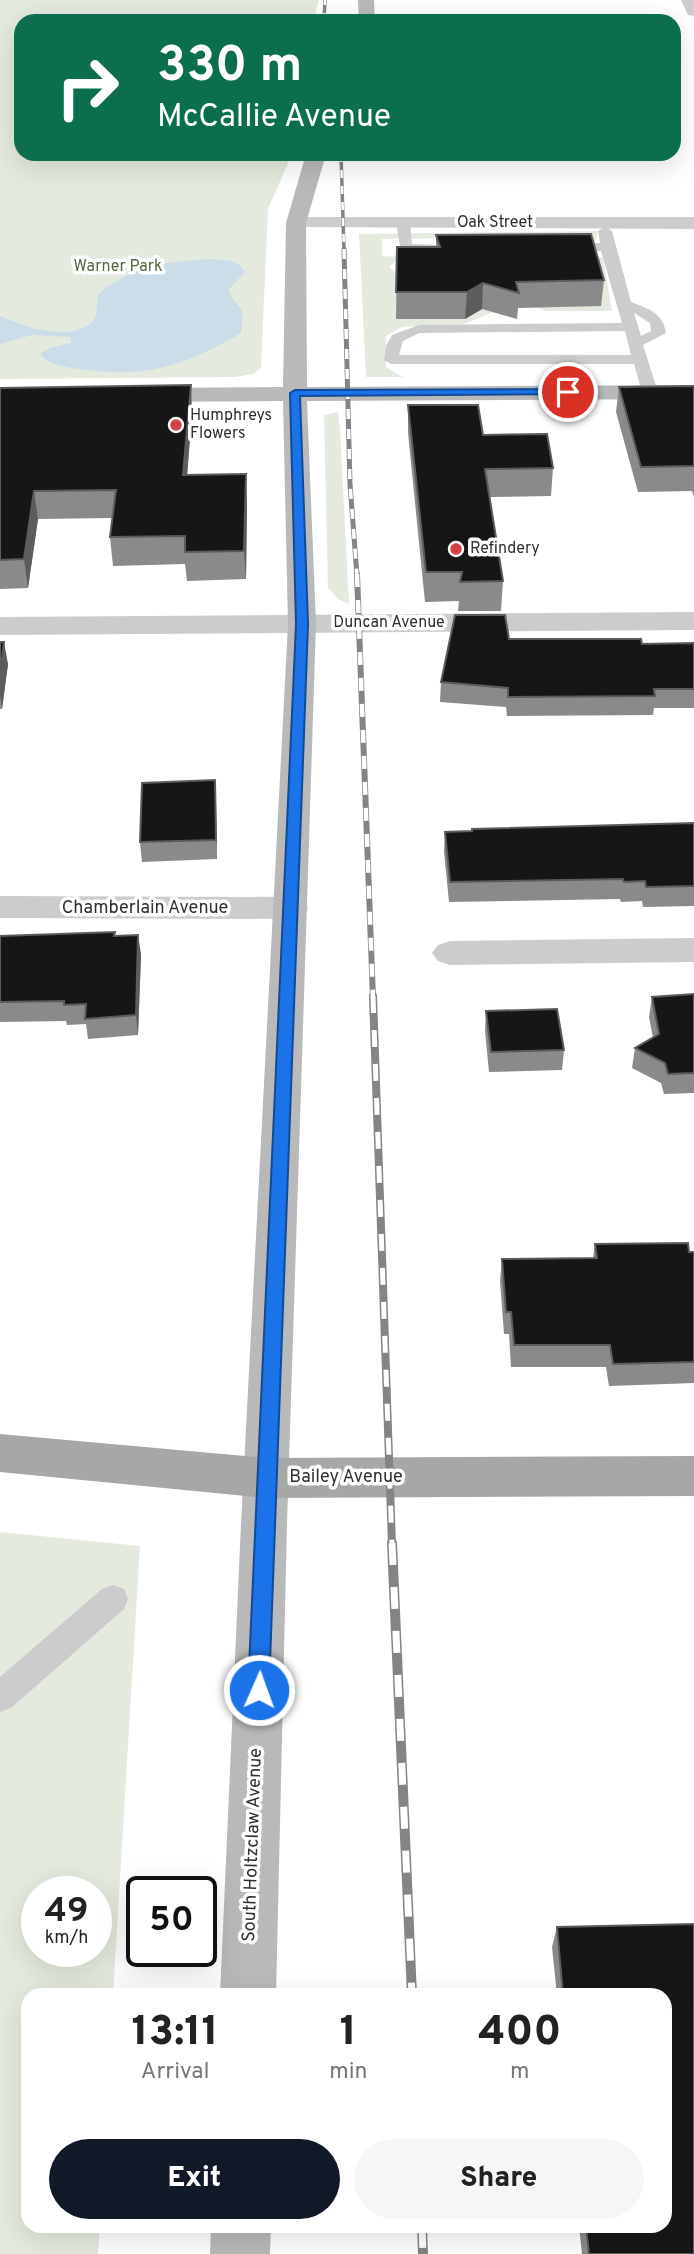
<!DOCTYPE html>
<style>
:root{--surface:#fff;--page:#f6f6f6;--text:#222;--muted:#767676;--accent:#111827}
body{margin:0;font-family:Overpass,sans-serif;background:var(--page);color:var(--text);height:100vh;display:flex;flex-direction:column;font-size:26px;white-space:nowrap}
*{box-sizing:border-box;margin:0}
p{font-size:23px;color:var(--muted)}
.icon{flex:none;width:38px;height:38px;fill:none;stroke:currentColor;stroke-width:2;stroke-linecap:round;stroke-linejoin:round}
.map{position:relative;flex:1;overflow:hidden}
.drawer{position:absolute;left:21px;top:1988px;width:651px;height:245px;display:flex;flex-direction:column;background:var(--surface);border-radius:21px;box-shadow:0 7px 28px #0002}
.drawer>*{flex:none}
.top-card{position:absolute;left:14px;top:14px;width:667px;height:147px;border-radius:21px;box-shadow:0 7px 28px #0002;background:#0b6e4f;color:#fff;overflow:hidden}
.speed{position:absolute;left:21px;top:1876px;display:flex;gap:14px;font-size:35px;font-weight:700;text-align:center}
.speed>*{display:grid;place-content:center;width:91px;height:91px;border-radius:50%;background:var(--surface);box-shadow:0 7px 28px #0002;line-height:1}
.speed small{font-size:18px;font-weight:400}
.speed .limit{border:4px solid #111;border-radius:10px;background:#fff;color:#111}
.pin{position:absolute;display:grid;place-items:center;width:60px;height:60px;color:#fff;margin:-30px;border:4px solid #fff;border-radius:50%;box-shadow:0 2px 7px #0007}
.me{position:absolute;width:77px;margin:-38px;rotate:2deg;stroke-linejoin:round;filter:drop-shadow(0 0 5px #0008)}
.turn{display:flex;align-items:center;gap:24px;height:147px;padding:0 28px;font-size:32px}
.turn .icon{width:91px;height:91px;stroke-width:2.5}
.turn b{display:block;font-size:49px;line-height:60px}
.eta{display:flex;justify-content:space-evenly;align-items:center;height:119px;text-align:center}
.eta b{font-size:42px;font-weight:800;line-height:49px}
.primary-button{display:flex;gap:14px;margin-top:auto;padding:14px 28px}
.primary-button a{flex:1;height:80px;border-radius:42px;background:var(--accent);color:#fff;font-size:28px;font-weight:800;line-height:80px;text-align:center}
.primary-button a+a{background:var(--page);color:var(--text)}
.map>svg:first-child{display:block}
.green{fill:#e4ebde;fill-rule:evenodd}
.water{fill:#cbdde9}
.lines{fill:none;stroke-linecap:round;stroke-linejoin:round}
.service{fill:#ccc;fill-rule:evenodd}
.minor{fill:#ccc;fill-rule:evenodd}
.secondary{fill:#b9b9b9;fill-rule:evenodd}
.primary{fill:#a7a7a7;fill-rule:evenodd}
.rail-far4-casing{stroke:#848484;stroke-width:3.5}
.rail-far3-casing{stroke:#848484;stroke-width:5}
.rail-far2-casing{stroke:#848484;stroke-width:6}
.rail-far1-casing{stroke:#848484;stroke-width:8}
.rail-casing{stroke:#848484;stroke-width:10}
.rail-far4{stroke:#fff;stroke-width:2.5;stroke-dasharray:8;stroke-linecap:butt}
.rail-far3{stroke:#fff;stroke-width:3.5;stroke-dasharray:10;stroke-linecap:butt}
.rail-far2{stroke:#fff;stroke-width:4.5;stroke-dasharray:13;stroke-linecap:butt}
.rail-far1{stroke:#fff;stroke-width:5;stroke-dasharray:17;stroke-linecap:butt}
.rail{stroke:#fff;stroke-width:7;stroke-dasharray:22;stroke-linecap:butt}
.wall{fill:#8a8a8a}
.shaded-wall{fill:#5c5c5c}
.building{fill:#161616;stroke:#5c5c5c;stroke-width:2}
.route{fill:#1a73e8;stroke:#114b97;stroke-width:2}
.poi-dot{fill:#d73f46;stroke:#fff;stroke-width:2.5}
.labels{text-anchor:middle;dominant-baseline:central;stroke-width:7;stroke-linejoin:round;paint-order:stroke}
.far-street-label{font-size:16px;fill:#2f2f2f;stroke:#fff}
.far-park-label{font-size:16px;fill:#51673f;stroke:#fff}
.far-poi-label{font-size:16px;fill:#2f2f2f;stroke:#fff;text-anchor:start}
.street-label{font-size:18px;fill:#2f2f2f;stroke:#fff}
</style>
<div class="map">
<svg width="694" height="2254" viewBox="0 0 694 2254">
<rect width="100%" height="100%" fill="#fff"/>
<!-- green -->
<g class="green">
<path d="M 0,0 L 319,0 L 313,21 L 21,21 L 21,154 L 292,154 L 268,209 L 261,368 L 253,374 L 235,377 L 0,379 Z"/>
<path d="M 598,231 L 595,242 L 592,244 L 554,237 L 382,239 L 382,256 L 400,257 L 389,267 L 396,273 L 396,319 L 465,319 L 482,309 L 493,312 L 464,324 L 402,327 L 386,336 L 386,367 L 403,377 L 366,377 L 359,234 Z"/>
<path d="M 593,254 L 603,258 L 612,311 L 546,311 L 513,299 Z"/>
<path d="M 338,412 L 340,429 L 349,604 L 338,599 L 328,588 L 324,415 Z"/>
<path d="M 0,1532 L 140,1546 L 113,1995 L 28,1995 L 28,2226 L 100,2226 L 98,2254 L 0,2254 ZM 37,1892 L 96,1892 L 96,1951 L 37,1951 Z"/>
</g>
<!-- water -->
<path class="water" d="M 211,259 C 225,260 238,259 245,272 L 229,289 L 232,298 L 243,311 L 241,333 C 185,366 145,379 80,369 C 65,367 50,366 40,354 L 49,348 L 71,343 L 70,337 L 32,335 L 0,344 L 0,316 C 25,327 76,345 96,317 L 98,295 C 129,266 171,261 211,259 Z"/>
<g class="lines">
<!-- service -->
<g class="service">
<path d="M 403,219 L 410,223 L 412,244 L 443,245 L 443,251 L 401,251 L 396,223 Z"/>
<path d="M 605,227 L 612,231 L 631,302 C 649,309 663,313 666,333 L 643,345 L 658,392 L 655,395 L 645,395 L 642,392 L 634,364 L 391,364 L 384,360 L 386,346 L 392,335 L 419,325 L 622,323 L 601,251 L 562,251 L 555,247 L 562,243 L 600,243 L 598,231 ZM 634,313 L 650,323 L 651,331 L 641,336 ZM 625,331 L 631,355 L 399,355 L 403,341 L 419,333 Z"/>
<path d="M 113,1585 L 124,1589 L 128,1599 L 124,1609 L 11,1708 L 0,1712 L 0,1677 L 102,1589 Z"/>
</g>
<!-- minor -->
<g class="minor">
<path d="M 681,0 L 694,0 L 694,16 L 688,15 Z"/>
<path d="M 296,217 L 694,217 L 694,229 L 289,227 L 286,223 L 289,219 Z"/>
<path d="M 694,612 L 694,630 L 0,635 L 0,617 Z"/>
<path d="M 0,896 L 291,897 L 303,900 L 308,908 L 303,916 L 291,919 L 0,918 Z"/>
<path d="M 694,938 L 694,962 L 450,965 L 438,961 L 432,953 L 438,945 L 450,941 Z"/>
</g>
<!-- secondary -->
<g class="secondary">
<path d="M 358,0 L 374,0 L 375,21 L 359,21 Z"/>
<path d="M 306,154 L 326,154 L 306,223 L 307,387 L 694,385 L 694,399 L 307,401 L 316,624 L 287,1524 L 276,1995 L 220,1995 L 241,1524 L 288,624 L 283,401 L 139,402 L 130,400 L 127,395 L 130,390 L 139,388 L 283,387 L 286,223 Z"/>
<path d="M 211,2226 L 271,2226 L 270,2254 L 210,2254 Z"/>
</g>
<!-- primary -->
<path class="primary" d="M 0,1434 L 266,1458 L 694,1456 L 694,1496 L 266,1498 L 0,1472 Z"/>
<defs>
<g id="rail-far4">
<path d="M 324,21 L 325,0"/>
<path d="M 341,154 L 344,251"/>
</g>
<path id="rail-far3" d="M 344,249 L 350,484 L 357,576"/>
<path id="rail-far2" d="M 357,574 L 373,998"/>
<path id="rail-far1" d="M 373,996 L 392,1545"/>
<g id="rail">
<path d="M 392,1543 L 412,1995"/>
<path d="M 422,2226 L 423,2254"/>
</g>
</defs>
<!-- rail-far4 casing -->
<use href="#rail-far4" class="rail-far4-casing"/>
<!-- rail-far3 casing -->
<use href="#rail-far3" class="rail-far3-casing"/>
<!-- rail-far2 casing -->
<use href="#rail-far2" class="rail-far2-casing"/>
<!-- rail-far1 casing -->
<use href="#rail-far1" class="rail-far1-casing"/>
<!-- rail casing -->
<use href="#rail" class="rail-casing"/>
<!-- rail-far4 -->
<use href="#rail-far4" class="rail-far4"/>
<!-- rail-far3 -->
<use href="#rail-far3" class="rail-far3"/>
<!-- rail-far2 -->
<use href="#rail-far2" class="rail-far2"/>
<!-- rail-far1 -->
<use href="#rail-far1" class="rail-far1"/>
<!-- rail -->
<use href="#rail" class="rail"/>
</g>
<!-- wall -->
<g class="wall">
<path d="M 436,235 L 604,280 L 601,306 L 518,308 L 517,319 L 482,309 L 465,319 L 396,319 L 397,247 L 436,247 Z"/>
<path d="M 694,386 L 694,497 L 692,491 L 638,492 L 616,412 L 619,387 Z"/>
<path d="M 0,388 L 192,412 L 187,475 L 247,502 L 246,579 L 187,581 L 185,564 L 113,566 L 110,537 L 113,518 L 38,519 L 28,588 L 0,589 Z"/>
<path d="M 408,405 L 483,435 L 553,468 L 551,496 L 490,497 L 503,581 L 501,611 L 458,611 L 459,601 L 425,602 L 408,433 Z"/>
<path d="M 509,639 L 642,644 L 694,643 L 694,708 L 654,708 L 653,715 L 507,716 L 506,707 L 440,702 L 441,682 Z"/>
<path d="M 0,642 L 8,664 L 2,709 L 0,709 Z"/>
<path d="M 215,780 L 217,859 L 142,862 L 140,842 Z"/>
<path d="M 694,823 L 694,906 L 643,907 L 642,901 L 621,902 L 620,899 L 449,902 L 444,852 L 445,832 L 472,831 L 472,829 Z"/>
<path d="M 115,932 L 115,936 L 138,935 L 141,955 L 138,1035 L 88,1039 L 86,1024 L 67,1025 L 66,1021 L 0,1022 L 0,936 Z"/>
<path d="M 694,994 L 694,1093 L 664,1094 L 661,1083 L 632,1068 L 635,1048 L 653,1038 L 649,1017 L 652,997 Z"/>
<path d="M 486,1011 L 564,1050 L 562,1070 L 489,1072 L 485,1031 Z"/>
<path d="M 595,1244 L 694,1252 L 694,1383 L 609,1386 L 606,1367 L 511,1367 L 509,1334 L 504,1334 L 500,1281 L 502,1259 L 593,1258 Z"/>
<path d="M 694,1924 L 694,2254 L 582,2254 L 579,2226 L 665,2226 L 665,1995 L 557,1995 L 552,1947 L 557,1927 Z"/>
</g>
<!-- shaded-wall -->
<g class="shaded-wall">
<path d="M 483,283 L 482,309 L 465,319 L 467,292 Z"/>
<path d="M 191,385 L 192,412 L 185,503 L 183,475 Z"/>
<path d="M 246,474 L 247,502 L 246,579 L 244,551 Z"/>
<path d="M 34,491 L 38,519 L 28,588 L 24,559 Z"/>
<path d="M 4,642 L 8,664 L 2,709 L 0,695 L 0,676 Z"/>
<path d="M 215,780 L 216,800 L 217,859 L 216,840 Z"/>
<path d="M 138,935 L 141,955 L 138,1035 L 136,1015 Z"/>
</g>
<!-- building -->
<g class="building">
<path d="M 591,234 L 604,280 L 516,282 L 519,293 L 483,283 L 467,292 L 396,292 L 397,247 L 440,247 L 436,235 Z"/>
<path d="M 191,385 L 183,475 L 246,474 L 244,551 L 185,552 L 185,536 L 110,537 L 116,490 L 34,491 L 24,559 L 0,560 L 0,388 Z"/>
<path d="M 694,386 L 694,466 L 641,467 L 619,387 Z"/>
<path d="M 408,405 L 478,405 L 483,435 L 547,434 L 553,468 L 485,469 L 503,581 L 460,582 L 462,572 L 426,572 Z"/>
<path d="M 455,615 L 505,615 L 509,639 L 641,639 L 642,644 L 694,643 L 694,689 L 654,689 L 655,696 L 508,697 L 508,688 L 441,682 Z"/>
<path d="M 0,642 L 4,642 L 0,676 Z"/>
<path d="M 215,780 L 216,840 L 140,842 L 142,783 Z"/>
<path d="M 694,823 L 694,886 L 646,887 L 645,881 L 624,882 L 623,879 L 450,882 L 445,832 L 472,831 L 472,829 Z"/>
<path d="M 115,932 L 114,936 L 138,935 L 136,1015 L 85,1019 L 86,1004 L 64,1005 L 64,1001 L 0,1002 L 0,936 Z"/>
<path d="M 694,994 L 694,1073 L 668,1074 L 665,1063 L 635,1048 L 659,1034 L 652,997 Z"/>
<path d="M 557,1009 L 564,1050 L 491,1052 L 486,1011 Z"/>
<path d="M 688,1243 L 689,1252 L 694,1252 L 694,1362 L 613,1364 L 610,1345 L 514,1345 L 511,1312 L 506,1312 L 502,1259 L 597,1258 L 595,1244 Z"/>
<path d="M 694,1924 L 694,2254 L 589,2254 L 586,2226 L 665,2226 L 665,1995 L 563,1995 L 557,1927 Z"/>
</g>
<!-- route -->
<path class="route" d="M 568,389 L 573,392 L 571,394 L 300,396 L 308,624 L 269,1690 L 266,1697 L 259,1700 L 251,1697 L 248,1690 L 296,624 L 290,393 L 295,390 Z"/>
<!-- markers -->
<g class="poi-dot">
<circle cx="176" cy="425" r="7"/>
<circle cx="456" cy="549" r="7"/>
</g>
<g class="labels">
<!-- far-street labels -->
<g class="far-street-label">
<text x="495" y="223">Oak Street</text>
<text x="389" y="623">Duncan Avenue</text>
</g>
<!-- far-park labels -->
<g class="far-park-label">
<text x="118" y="267">Warner Park</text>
</g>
<!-- far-poi labels -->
<g class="far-poi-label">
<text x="190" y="416">Humphreys<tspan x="190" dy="18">Flowers</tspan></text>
<text x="470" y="549">Refindery</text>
</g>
<!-- street labels -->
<g class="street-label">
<text x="145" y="908">Chamberlain Avenue</text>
<text x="346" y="1477">Bailey Avenue</text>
<text transform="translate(253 1845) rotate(-88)">South Holtzclaw Avenue</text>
</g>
</g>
</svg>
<div class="speed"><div>49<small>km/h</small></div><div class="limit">50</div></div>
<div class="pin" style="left:568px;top:392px;background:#d93025"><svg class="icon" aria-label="arrive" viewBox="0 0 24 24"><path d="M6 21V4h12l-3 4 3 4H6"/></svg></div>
<svg class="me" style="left:259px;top:1690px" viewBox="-20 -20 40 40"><circle r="17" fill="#1a73e8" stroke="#fff" stroke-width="3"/><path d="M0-11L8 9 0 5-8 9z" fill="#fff"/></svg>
<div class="top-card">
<div class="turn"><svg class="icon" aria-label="right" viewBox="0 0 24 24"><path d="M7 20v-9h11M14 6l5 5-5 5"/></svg><div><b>330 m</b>McCallie Avenue</div></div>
</div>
<section class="drawer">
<div class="eta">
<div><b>13:11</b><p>Arrival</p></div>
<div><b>1</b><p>min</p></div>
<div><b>400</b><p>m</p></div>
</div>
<div class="primary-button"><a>Exit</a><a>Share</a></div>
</section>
</div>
